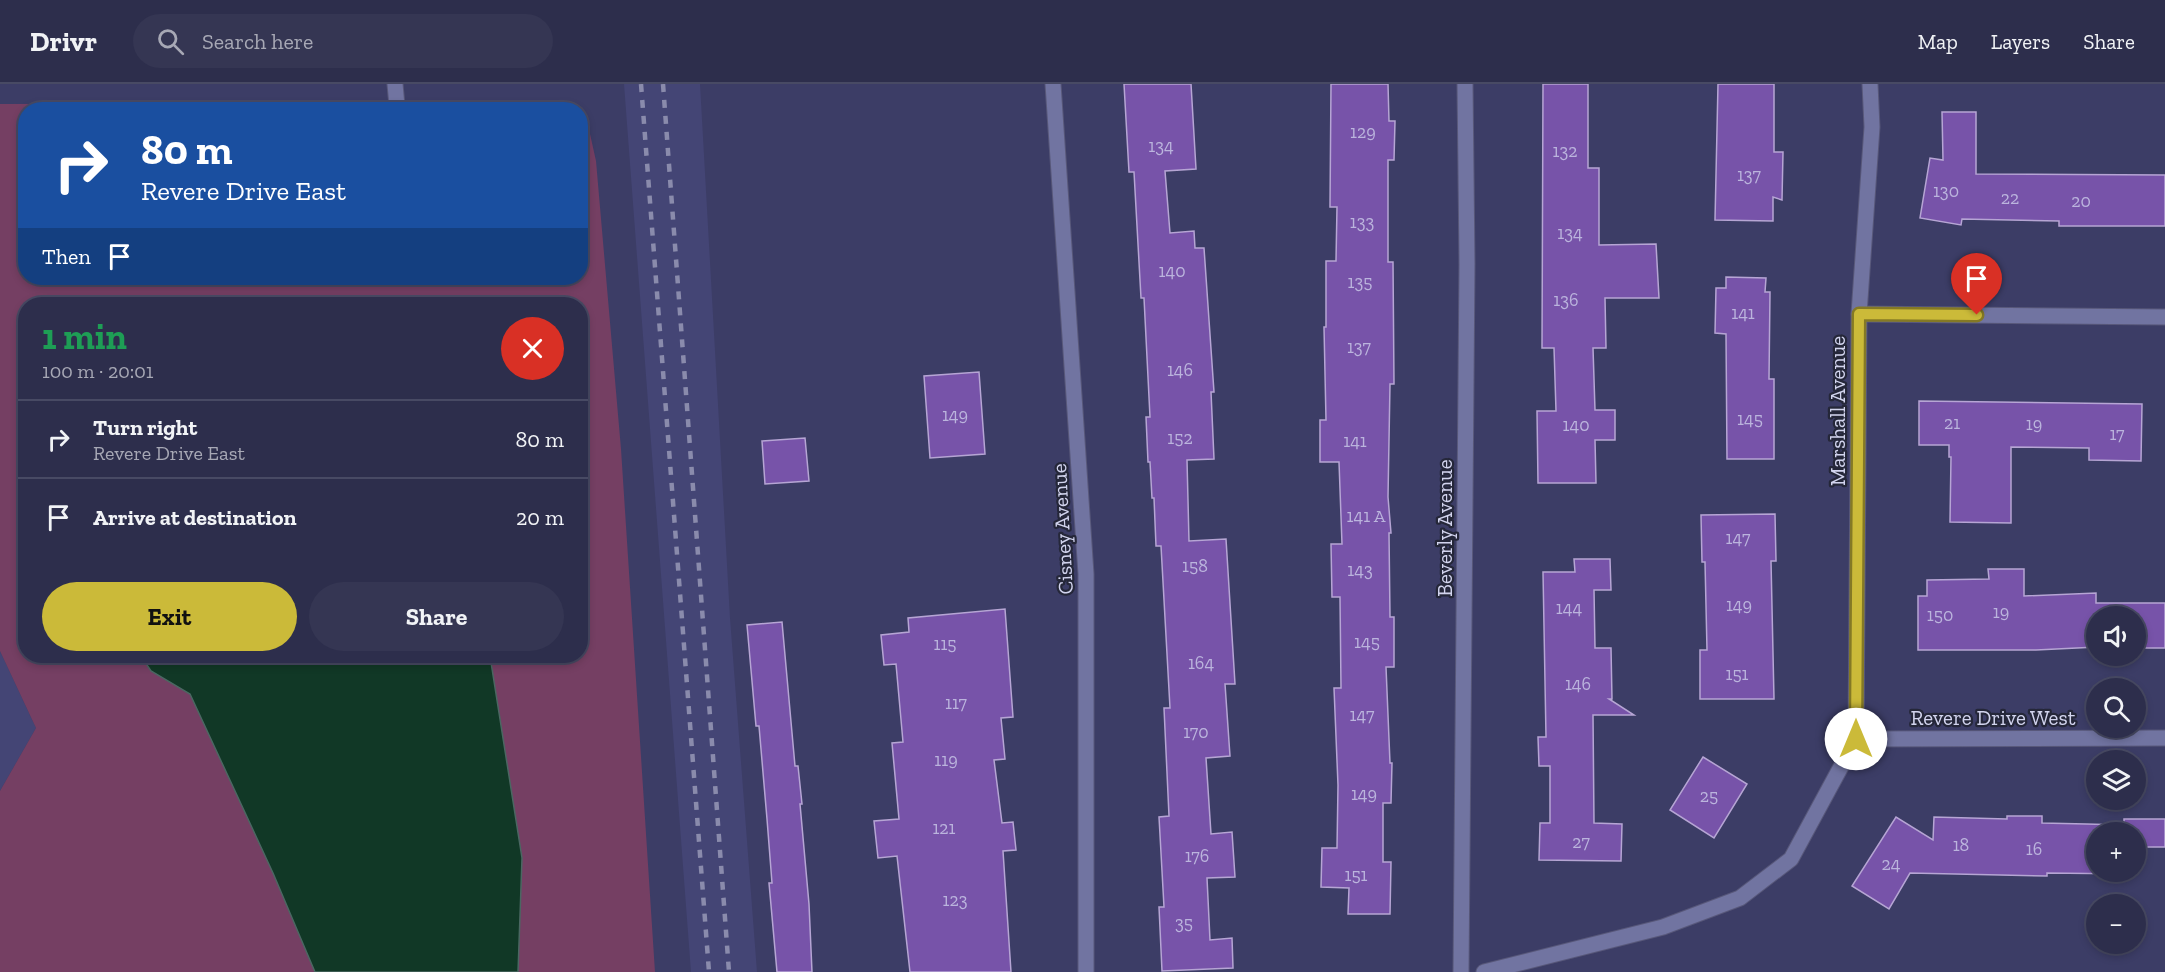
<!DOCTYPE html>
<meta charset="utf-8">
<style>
:root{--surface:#2d2e4c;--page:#353653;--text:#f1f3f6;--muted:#a7a8b5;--line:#484a64;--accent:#cbba39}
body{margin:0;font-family:"Zilla Slab",serif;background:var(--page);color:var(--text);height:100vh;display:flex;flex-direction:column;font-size:22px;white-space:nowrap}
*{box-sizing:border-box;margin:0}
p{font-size:20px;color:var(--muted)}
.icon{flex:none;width:33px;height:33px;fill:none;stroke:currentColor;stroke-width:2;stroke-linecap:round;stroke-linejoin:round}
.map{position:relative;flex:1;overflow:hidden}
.sheet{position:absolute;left:18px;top:213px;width:570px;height:366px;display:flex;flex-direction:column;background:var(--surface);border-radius:24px;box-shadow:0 3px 9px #0003,0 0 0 2px var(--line)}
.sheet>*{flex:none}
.banner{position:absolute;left:18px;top:18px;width:570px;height:183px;border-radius:24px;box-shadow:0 3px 9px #0003,0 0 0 2px var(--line);background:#1a4fa0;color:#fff;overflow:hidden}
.fabs{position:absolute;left:2086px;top:522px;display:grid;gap:12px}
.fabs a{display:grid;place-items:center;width:60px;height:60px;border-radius:50%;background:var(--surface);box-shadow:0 3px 9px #0003,0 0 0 2px var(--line);font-size:30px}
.pin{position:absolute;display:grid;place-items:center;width:51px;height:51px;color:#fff;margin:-62px -26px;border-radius:50% 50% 50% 0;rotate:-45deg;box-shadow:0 0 6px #0007}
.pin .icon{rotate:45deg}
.me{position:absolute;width:66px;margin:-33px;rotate:0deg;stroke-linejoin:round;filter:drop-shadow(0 0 4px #0008)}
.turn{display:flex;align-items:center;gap:21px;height:126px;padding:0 24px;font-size:27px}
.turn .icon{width:78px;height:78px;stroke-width:2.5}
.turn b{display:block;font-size:42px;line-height:51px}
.then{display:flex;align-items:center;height:57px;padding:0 24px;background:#0003;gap:12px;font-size:22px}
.round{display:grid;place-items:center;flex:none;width:63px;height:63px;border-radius:32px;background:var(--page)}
.summary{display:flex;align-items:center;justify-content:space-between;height:102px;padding:0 24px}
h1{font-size:36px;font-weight:700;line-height:45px;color:#1e9e55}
.primary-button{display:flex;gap:12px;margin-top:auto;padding:12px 24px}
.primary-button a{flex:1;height:69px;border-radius:36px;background:var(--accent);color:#111;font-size:24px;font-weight:700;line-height:69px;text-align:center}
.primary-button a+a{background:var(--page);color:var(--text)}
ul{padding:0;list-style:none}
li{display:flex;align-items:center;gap:18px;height:78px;padding:0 24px;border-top:2px solid var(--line)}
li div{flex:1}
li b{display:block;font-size:22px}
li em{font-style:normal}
header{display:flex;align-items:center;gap:36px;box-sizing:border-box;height:84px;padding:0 30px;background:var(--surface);border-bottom:2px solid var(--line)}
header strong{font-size:28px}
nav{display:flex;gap:33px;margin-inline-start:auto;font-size:21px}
.search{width:420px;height:54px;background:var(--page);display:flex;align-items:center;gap:15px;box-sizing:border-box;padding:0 21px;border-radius:33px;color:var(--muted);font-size:22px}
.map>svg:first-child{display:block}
.built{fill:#444575}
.green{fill:#753f63;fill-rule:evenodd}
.water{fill:#113826;stroke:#4b6762;stroke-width:1.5}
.building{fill:#7753a9;stroke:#b6a5d4;stroke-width:1.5}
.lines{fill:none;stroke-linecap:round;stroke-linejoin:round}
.minor-casing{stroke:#58587a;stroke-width:17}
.minor{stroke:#7174a1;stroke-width:15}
.rail{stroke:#8a8bac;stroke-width:4.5;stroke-dasharray:8 8;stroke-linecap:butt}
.route-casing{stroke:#847925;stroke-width:15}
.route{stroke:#cbba39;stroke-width:10}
.labels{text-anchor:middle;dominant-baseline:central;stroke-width:4.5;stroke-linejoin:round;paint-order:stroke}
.number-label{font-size:18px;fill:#bbb4dd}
.street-label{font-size:21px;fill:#d2d4ee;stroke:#252739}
</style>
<header>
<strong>Drivr</strong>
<div class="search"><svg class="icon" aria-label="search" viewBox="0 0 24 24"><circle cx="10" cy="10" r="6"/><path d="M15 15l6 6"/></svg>Search here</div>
<nav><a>Map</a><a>Layers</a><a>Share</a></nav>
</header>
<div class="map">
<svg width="2165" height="888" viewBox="0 0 2165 888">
<rect width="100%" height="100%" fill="#3c3d66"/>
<!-- built -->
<g class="built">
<path d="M 624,0 L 700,0 L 730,534 L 757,888 L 691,888 Z"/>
<path d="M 0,567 L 36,644 L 0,707 Z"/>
</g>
<!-- green -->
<path class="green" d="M 530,19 L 558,25 L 26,26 L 26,194 L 580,194 L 581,31 L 586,32 L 596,77 L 621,365 L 655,888 L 0,888 L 0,707 L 36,644 L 0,567 L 0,20 ZM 26,220 L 580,220 L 580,572 L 26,572 Z"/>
<!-- water -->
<path class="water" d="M 141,572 L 490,572 L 522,774 L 518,888 L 315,888 L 273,789 L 190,610 L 151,587 Z"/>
<!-- building -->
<g class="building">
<path d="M 1124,0 L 1191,0 L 1196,85 L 1165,87 L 1170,149 L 1194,147 L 1195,164 L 1204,164 L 1214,308 L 1211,308 L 1214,375 L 1187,376 L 1189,457 L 1226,455 L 1235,600 L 1225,600 L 1230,672 L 1206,674 L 1211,750 L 1232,748 L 1235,793 L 1207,794 L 1210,856 L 1232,854 L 1233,884 L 1162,887 L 1159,823 L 1164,823 L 1159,733 L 1169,732 L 1164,624 L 1170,624 L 1161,462 L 1156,462 L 1154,414 L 1152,414 L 1150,378 L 1148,378 L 1146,333 L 1150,333 L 1144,214 L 1141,214 L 1134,88 L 1129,88 Z"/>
<path d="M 1331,0 L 1388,0 L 1389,37 L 1395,37 L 1394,76 L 1388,76 L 1388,178 L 1393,178 L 1394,300 L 1390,300 L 1388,413 L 1391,449 L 1389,449 L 1390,533 L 1394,533 L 1394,583 L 1386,583 L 1390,679 L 1392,679 L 1391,719 L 1383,719 L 1383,778 L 1391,778 L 1390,830 L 1348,830 L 1349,804 L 1321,803 L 1322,764 L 1337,764 L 1338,701 L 1334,604 L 1341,604 L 1340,513 L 1332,513 L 1331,460 L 1342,460 L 1339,378 L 1320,378 L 1320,336 L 1326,336 L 1324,243 L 1326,243 L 1326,177 L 1336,177 L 1337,123 L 1330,123 Z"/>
<path d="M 1543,0 L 1588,0 L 1588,84 L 1599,84 L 1599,161 L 1656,160 L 1659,214 L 1605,214 L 1606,264 L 1593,264 L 1595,326 L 1615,326 L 1615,356 L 1595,356 L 1596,399 L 1538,399 L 1537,327 L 1556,327 L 1554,264 L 1542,264 Z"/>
<path d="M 1718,0 L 1774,0 L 1774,68 L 1783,68 L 1782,116 L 1773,113 L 1773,137 L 1715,136 Z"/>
<path d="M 1942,28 L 1976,28 L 1976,90 L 2165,91 L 2165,142 L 2059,142 L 2059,137 L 1962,135 L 1961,141 L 1920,134 L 1930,74 L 1943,76 Z"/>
<path d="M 1726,193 L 1766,194 L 1765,208 L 1770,208 L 1769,295 L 1774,295 L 1774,375 L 1727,375 L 1726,250 L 1715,249 L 1716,204 L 1726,204 Z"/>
<path d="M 979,288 L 985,370 L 930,374 L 924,292 Z"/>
<path d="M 1919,317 L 2142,320 L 2141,377 L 2089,376 L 2089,364 L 2011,363 L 2011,439 L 1950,438 L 1951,373 L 1949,373 L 1949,361 L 1919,361 Z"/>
<path d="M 805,354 L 809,397 L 765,400 L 762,357 Z"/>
<path d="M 1775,430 L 1776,477 L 1771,477 L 1774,615 L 1700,615 L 1700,566 L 1707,566 L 1705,478 L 1702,478 L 1701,431 Z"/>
<path d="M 1574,475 L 1610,475 L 1611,506 L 1594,506 L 1595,564 L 1611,564 L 1612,615 L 1609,615 L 1634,631 L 1593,631 L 1594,739 L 1622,740 L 1621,777 L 1539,776 L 1540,739 L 1550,739 L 1550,682 L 1539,682 L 1538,653 L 1546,653 L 1543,488 L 1575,488 Z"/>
<path d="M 1988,485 L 2024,485 L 2024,512 L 2096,509 L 2096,519 L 2165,519 L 2165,564 L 2136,564 L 2136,532 L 2097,532 L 2097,563 L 2036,566 L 1918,566 L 1918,512 L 1927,512 L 1927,496 L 1989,495 Z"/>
<path d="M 1005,525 L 1013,633 L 1001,634 L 1005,675 L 994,676 L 1002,739 L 1013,738 L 1016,766 L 1003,767 L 1011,888 L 910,888 L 897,772 L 878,774 L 874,737 L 899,735 L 892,659 L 903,658 L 896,580 L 884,581 L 881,551 L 909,548 L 908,534 Z"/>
<path d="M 782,538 L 795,682 L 798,682 L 802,720 L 800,720 L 809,820 L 812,888 L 777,888 L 769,799 L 772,799 L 767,735 L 759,642 L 756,642 L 747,541 Z"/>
<path d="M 1703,673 L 1747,700 L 1714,754 L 1670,726 Z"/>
<path d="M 2007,732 L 2042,732 L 2042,739 L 2086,740 L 2124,741 L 2124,735 L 2165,735 L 2165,763 L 2136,763 L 2136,748 L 2097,748 L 2097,788 L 2132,788 L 2132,790 L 2047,789 L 2047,792 L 1910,789 L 1889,825 L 1852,802 L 1896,733 L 1933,756 L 1934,733 L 2007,735 Z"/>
</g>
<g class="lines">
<defs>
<g id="minor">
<path d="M 395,0 L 397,22"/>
<path d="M 1053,0 L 1086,490 L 1086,888"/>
<path d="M 1859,230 L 2165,233"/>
<path d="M 1856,655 L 2165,654"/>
<path d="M 1461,888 L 1467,180 L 1465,0"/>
<path d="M 1484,888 L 1663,843 L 1740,814 L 1791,775 L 1856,655 L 1859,230 L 1872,43 L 1870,0"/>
</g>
</defs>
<!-- minor casing -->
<use href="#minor" class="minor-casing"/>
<!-- minor -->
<use href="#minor" class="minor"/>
<!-- rail -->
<g class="rail">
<path d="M 641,0 L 709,888"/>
<path d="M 663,0 L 729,888"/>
</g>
</g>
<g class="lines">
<defs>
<path id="route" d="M 1856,655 L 1859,230 L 1977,231"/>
</defs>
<!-- route casing -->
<use href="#route" class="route-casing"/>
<!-- route -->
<use href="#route" class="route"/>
</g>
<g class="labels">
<!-- number labels -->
<g class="number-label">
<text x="1363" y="48">129</text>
<text x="1161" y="62">134</text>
<text x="1565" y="67">132</text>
<text x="1749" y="91">137</text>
<text x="1946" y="107">130</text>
<text x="2010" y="114">22</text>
<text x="2081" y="117">20</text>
<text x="1362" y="138">133</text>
<text x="1570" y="149">134</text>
<text x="1172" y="187">140</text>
<text x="1360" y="198">135</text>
<text x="1566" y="216">136</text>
<text x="1743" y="229">141</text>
<text x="1359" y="263">137</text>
<text x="1180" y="286">146</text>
<text x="955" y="331">149</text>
<text x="1750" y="335">145</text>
<text x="1952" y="339">21</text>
<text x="2034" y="340">19</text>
<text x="1576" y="341">140</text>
<text x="2117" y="350">17</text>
<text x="1180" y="354">152</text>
<text x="1355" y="357">141</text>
<text x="1366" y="432">141 A</text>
<text x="1738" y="454">147</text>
<text x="1195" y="482">158</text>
<text x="1360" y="486">143</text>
<text x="1739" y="521">149</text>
<text x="1569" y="524">144</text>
<text x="2001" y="528">19</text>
<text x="1940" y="531">150</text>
<text x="1367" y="558">145</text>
<text x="945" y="560">115</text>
<text x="1201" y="579">164</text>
<text x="1737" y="590">151</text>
<text x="1578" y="600">146</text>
<text x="956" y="619">117</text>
<text x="1362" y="631">147</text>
<text x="1196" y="648">170</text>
<text x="946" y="676">119</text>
<text x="1364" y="710">149</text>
<text x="1709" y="712">25</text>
<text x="944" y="744">121</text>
<text x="1581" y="758">27</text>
<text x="1961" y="761">18</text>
<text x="2034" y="765">16</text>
<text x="1197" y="772">176</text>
<text x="1891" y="780">24</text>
<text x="1356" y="791">151</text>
<text x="955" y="816">123</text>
<text x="1184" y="839">35</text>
</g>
<!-- street labels -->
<g class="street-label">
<text transform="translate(1837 327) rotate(-90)">Marshall Avenue</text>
<text transform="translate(1444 444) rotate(-90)">Beverly Avenue</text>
<text transform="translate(1062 445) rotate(-93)">Cisney Avenue</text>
<text x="1993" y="633">Revere Drive West</text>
</g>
</g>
</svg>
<div class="fabs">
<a><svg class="icon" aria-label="sound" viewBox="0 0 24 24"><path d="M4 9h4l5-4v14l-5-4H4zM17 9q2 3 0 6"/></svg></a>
<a><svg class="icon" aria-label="search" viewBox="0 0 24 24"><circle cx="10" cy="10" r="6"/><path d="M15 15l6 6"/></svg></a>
<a><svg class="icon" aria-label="layers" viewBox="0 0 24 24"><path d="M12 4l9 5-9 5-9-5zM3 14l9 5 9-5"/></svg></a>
<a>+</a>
<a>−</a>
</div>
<div class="pin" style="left:1977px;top:231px;background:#d93025"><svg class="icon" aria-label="arrive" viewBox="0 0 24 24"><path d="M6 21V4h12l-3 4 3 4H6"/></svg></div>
<svg class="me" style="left:1856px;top:655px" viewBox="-20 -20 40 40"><circle r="19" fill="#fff"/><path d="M0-13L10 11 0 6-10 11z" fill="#cbba39"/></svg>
<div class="banner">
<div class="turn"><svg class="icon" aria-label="right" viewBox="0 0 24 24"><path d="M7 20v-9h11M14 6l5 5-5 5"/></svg><div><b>80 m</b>Revere Drive East</div></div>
<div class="then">Then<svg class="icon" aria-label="arrive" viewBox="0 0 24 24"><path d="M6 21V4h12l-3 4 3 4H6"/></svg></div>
</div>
<section class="sheet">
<div class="summary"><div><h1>1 min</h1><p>100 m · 20:01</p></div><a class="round" style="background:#d93025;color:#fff"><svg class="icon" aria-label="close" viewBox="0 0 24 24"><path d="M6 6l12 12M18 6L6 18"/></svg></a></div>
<ul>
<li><svg class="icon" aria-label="right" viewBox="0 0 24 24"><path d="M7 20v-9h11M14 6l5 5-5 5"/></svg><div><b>Turn right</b><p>Revere Drive East</p></div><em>80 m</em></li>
<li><svg class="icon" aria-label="arrive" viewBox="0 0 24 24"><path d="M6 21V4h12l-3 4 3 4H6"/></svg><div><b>Arrive at destination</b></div><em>20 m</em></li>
</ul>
<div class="primary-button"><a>Exit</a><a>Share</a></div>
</section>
</div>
